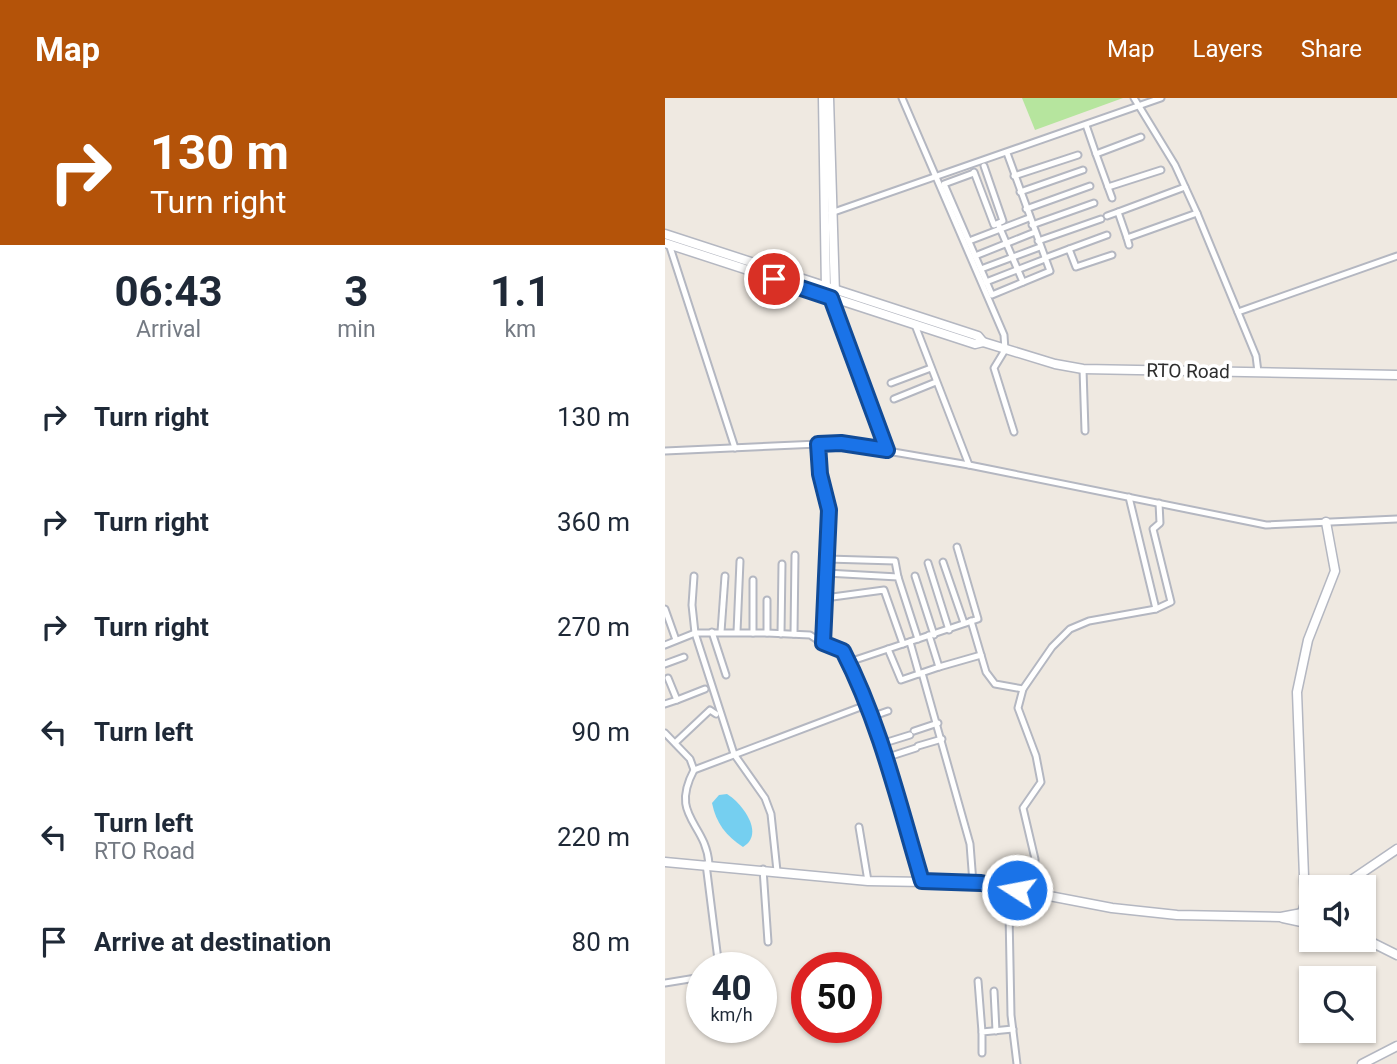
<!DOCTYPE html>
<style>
:root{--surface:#fff;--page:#f2f2f3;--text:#1f2937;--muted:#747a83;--accent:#b45309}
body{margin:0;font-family:Roboto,sans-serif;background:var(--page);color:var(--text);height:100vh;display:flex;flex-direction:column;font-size:26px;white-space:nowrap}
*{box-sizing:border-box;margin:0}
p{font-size:23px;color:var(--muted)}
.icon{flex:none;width:38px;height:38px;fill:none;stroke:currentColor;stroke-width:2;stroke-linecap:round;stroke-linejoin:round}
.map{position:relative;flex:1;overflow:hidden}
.details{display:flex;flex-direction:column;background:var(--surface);width:665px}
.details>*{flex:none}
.banner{background:#b45309;color:#fff;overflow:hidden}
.buttons{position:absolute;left:634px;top:777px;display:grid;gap:14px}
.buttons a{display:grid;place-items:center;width:77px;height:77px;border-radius:0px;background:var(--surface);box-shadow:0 2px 5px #0004;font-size:35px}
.speed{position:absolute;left:21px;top:854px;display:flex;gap:14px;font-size:35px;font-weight:700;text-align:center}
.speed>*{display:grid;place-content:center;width:91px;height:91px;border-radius:50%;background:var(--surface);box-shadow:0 2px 5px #0004;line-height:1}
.speed small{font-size:18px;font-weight:400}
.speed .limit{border:10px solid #d22;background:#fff;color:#111}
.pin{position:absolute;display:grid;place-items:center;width:60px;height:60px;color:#fff;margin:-30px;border:4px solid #fff;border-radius:50%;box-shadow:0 2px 7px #0007}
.me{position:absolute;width:77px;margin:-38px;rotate:281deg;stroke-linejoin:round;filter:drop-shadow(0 0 5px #0008)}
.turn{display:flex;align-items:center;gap:24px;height:147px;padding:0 35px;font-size:32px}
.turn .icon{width:91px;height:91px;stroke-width:2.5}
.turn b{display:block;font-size:49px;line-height:60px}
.eta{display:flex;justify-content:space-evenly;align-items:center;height:119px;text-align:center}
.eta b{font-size:42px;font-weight:700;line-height:49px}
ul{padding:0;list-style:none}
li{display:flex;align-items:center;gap:21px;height:105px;padding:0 35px}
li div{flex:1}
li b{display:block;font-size:26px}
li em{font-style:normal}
header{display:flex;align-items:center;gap:42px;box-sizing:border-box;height:98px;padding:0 35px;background:var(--accent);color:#fff}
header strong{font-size:33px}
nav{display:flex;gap:38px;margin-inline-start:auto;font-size:24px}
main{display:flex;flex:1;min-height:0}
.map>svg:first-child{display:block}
.green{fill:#b6e59e}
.water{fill:#75cff0}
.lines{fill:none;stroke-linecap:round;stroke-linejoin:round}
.street-casing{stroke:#b4b7c1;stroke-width:9}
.secondary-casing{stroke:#b4b7c1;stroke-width:11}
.street{stroke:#fff;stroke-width:5}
.secondary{stroke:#fff;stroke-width:8}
.route-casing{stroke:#114b97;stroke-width:18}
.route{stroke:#1a73e8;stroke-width:12}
.labels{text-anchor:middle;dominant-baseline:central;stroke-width:7;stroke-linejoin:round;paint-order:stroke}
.street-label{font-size:19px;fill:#2e2e2e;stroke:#fff}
</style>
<header>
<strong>Map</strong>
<nav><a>Map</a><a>Layers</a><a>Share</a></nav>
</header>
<main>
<section class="details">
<div class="banner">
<div class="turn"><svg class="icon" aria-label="right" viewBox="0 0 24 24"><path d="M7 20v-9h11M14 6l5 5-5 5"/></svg><div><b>130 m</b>Turn right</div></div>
</div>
<div class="eta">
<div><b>06:43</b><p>Arrival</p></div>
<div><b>3</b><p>min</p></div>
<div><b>1.1</b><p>km</p></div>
</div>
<ul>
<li><svg class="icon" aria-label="right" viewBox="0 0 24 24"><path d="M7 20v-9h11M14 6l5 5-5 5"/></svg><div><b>Turn right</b></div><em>130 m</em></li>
<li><svg class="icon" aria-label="right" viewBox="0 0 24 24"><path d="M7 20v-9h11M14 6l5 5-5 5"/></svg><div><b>Turn right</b></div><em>360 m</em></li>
<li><svg class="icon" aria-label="right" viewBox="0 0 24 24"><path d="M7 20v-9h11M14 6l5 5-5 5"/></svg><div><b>Turn right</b></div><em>270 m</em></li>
<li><svg class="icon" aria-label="left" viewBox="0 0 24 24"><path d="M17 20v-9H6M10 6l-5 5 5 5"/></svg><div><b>Turn left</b></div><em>90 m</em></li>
<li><svg class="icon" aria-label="left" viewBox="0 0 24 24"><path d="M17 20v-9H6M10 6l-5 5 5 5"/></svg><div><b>Turn left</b><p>RTO Road</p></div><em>220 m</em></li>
<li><svg class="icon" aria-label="arrive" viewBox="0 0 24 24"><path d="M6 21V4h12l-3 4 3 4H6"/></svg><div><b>Arrive at destination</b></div><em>80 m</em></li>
</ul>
</section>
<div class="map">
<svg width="732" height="966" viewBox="0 0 732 966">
<rect width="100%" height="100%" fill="#efe9e1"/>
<!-- green -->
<path class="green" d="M 357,0 L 458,0 L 370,32 Z"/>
<!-- water -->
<path class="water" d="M 62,696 C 78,706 100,736 78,749 C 61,738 51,725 47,705 L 54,697 Z"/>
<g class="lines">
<defs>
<g id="street">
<path d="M 237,0 L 339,237 L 340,252 L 329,270 L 349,334"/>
<path d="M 469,0 L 510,67 L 532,115 L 591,258 L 593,274"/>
<path d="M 421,27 L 431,56"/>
<path d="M 309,74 L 329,127 L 338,123 L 319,68"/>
<path d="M 309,75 L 279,86 L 327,197 L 385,173 L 342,55"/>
<path d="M 349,78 L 413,57"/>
<path d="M 443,89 L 496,72"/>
<path d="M 355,94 L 418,72"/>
<path d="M 447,100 L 431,56 L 476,39"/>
<path d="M 361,111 L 425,88"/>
<path d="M 453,114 L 520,89"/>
<path d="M 166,115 L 496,0"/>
<path d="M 442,118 L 453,114 L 462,140"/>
<path d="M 367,127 L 429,105"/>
<path d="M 334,128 L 358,184"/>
<path d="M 304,143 L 364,120"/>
<path d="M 373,143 L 436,121"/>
<path d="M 4,146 L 70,350"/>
<path d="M 464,147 L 462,140 L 532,115"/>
<path d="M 404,151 L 442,137"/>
<path d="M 310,158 L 370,134"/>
<path d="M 380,160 L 404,151 L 411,169 L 447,157"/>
<path d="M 316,171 L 375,149"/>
<path d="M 321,184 L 380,161"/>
<path d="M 166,200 L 222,352"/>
<path d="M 573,214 L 732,158"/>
<path d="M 250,227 L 304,367"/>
<path d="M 418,271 L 420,333"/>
<path d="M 226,285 L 266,270"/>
<path d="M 229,301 L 271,284"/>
<path d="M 153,346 L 155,375 L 164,412 L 158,545"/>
<path d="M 0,353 L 176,345 L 304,367 L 601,427 L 732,421"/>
<path d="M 464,399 L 491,511 L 506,504 L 488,431 L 495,425 L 494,405"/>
<path d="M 162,461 L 230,463 L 233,479"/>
<path d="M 278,464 L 299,525"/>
<path d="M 263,465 L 284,532"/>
<path d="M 161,475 L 233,479 L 253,541"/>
<path d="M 29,478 L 27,507 L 30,535 L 69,656 L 100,700 L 106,716 L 112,773"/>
<path d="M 250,478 L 269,537"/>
<path d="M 160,500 L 219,492 L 238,546"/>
<path d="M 0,511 L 11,542"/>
<path d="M 306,523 L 321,574 L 330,586 L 358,591"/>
<path d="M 47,534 L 61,577"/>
<path d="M 56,534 L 60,478"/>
<path d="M 72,534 L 75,463"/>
<path d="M 88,535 L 88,482"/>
<path d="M 102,535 L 102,502"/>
<path d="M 116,536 L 117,466"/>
<path d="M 129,536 L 130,457"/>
<path d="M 264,537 L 274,569 L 316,557"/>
<path d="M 245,544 L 254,576"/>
<path d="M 0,547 L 30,535 L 102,535 L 145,537 L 165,550 L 178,553 L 210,629 L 257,783"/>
<path d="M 223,551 L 236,582 L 274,569"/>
<path d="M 184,564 L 313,521 L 292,449"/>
<path d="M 0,566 L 19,559"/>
<path d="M 257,575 L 305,746 L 308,785"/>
<path d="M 3,580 L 12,602 L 40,591"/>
<path d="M 0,606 L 12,602"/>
<path d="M 206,619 L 223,613"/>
<path d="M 249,633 L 273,625"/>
<path d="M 0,635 L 25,661 L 29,672 L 201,607"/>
<path d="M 10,645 L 45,612 L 51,616"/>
<path d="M 216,646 L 245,637"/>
<path d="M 253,648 L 277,641"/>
<path d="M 220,660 L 251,650"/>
<path d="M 29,672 C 4,719 41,724 44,766"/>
<path d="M 194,729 L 203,783"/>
<path d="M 41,766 L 54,870"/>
<path d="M 98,771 L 103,844"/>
<path d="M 370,772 L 377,777 L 381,798"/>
<path d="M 338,790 L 344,815 L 346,917 L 352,966"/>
<path d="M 352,792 L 358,779 L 370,772 L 370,761 L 358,710 L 376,684 L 371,658 L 353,610 L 358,591 L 387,549 L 405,531 L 424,523 L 491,511"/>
<path d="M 313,883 L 317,934"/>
<path d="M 0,885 L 37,879"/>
<path d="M 329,893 L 331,933"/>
<path d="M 317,955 L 317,934 L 348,931"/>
</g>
<g id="secondary">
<path d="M 158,0 L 161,192"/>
<path d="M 164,0 L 170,196"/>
<path d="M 0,136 L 313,238 L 318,244 L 390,266 L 418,271 L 732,277"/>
<path d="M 0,145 L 310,246 L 318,244"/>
<path d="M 0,764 L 203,783 L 316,785 L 447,810 L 512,817 L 616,819 L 637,815 L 646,809"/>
<path d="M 676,789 L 732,751"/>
<path d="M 637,815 L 640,805 L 632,594 L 643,542 L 670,473 L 661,424"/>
<path d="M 618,820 L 646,826"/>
<path d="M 698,840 L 732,857"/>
<path d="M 697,966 L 732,948"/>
</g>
</defs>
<!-- street casing -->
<use href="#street" class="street-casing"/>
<!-- secondary casing -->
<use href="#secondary" class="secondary-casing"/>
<!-- street -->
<use href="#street" class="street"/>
<!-- secondary -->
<use href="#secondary" class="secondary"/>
</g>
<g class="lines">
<defs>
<path id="route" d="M 109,181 L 166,200 L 222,352 L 176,345 L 153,346 L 155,376 L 164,412 L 158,545 L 178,553 C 215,625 234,706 257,783 L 316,785 L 352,792"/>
</defs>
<!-- route casing -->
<use href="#route" class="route-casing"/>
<!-- route -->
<use href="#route" class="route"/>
</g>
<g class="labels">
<!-- street labels -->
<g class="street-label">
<text transform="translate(523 273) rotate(1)">RTO Road</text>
</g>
</g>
</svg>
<div class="buttons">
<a><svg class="icon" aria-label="sound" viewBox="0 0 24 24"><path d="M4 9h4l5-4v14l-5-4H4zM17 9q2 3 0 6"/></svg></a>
<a><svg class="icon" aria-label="search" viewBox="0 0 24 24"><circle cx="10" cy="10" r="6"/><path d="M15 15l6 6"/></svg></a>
</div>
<div class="speed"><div>40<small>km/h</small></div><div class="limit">50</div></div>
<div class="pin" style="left:109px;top:181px;background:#d93025"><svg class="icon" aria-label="arrive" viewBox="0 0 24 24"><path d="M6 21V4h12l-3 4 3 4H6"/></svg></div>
<svg class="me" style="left:352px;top:792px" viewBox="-20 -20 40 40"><circle r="17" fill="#1a73e8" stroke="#fff" stroke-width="3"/><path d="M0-11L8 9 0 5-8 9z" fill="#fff"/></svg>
</div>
</main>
